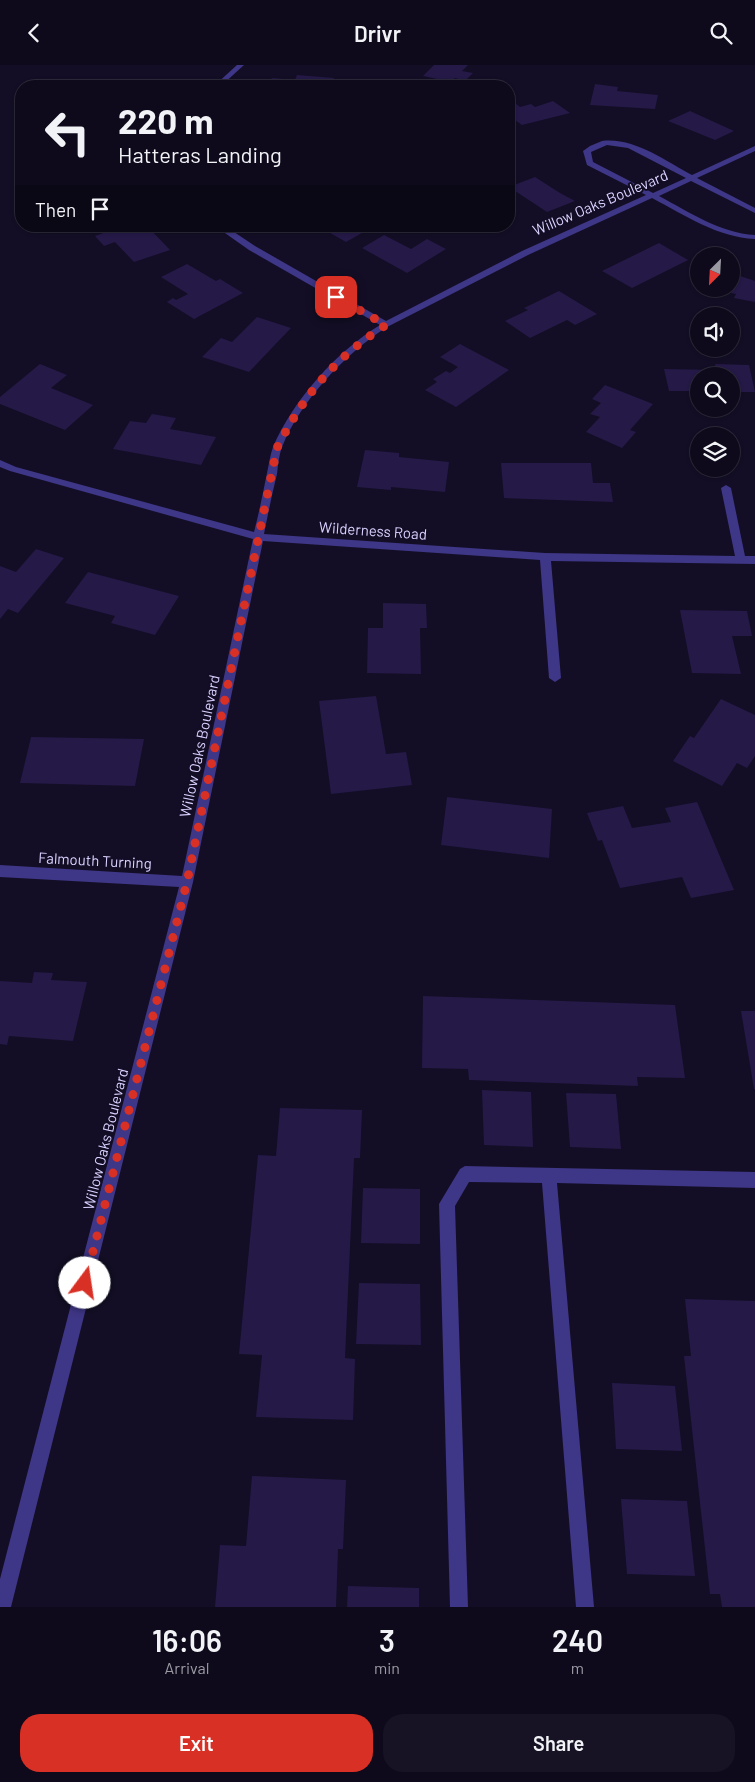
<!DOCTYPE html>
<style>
:root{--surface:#0e0a1c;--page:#171325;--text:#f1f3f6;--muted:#9b9aa3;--line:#2e2b3b;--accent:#d93025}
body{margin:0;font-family:Barlow,sans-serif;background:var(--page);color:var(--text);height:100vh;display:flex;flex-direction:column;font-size:19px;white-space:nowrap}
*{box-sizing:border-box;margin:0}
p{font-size:16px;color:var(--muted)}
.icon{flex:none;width:28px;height:28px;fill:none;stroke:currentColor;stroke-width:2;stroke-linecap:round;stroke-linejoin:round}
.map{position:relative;height:1542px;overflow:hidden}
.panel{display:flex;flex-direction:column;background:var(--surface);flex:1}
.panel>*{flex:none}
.banner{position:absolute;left:15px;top:15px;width:500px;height:152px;border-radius:20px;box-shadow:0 1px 4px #0004,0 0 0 1px var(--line);background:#0e0a1c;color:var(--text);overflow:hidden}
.needle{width:32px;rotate:204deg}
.buttons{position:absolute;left:690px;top:182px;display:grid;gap:10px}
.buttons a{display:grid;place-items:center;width:50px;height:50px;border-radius:50%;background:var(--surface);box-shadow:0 1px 4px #0004,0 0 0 1px var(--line);font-size:25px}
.pin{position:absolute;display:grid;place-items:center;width:42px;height:42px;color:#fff;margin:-21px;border-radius:10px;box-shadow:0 2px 8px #0006}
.me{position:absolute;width:55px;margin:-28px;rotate:14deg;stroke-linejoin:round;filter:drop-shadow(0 0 4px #0008)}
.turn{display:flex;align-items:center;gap:18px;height:105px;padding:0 20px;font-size:22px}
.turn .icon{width:65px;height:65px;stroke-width:2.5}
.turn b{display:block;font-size:35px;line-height:42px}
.then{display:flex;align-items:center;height:48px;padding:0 20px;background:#0003;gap:10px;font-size:19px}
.eta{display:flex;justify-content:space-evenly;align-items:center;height:85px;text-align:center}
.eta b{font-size:30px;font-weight:600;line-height:35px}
.action{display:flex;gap:10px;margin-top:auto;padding:10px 20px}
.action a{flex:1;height:58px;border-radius:20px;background:var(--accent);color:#fff;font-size:20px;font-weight:600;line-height:58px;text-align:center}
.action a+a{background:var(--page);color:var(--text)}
header{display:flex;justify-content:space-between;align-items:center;height:65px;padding:0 20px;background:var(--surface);font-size:22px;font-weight:600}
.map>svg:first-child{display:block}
.building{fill:#251947}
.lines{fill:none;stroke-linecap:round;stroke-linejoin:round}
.minor{fill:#3e3686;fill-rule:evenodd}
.route{stroke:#d93025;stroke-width:9;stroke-dasharray:0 16.2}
.labels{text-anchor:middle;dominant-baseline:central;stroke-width:4;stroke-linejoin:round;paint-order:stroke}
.street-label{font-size:15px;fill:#dad2ff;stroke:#130e25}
</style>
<header><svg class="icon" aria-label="back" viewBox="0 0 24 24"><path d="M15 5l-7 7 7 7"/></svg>Drivr<svg class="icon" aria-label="search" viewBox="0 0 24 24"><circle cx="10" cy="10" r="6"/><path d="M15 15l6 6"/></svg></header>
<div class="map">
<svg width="755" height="1542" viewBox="0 0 755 1542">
<rect width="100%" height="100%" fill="#130e25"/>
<!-- building -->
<g class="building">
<path d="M 434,0 L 468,0 L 462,6 L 473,8 L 465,16 L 455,13 L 451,17 L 423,11 Z"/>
<path d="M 297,10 L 334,13 L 330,21 L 267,21 L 272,13 L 295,15 Z"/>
<path d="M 379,15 L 409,16 L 408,21 L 378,21 Z"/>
<path d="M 127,17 L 152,19 L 151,21 L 124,21 Z"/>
<path d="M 595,19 L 618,22 L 617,26 L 658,30 L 655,44 L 590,40 Z"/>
<path d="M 553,36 L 570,48 L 522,60 L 509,51 L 509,40 L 515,38 L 520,42 L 531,39 L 535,42 Z"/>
<path d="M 690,46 L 734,66 L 715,75 L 668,56 Z"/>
<path d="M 535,112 L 560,128 L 575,136 L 547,147 L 509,122 Z"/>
<path d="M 101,161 L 147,161 L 170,185 L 134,197 L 115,177 L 104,181 L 95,171 L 106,167 Z"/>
<path d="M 318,161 L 364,161 L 369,164 L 346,177 Z"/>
<path d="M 384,170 L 411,184 L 427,174 L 446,184 L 407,208 L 362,183 Z"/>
<path d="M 659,178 L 688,195 L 632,223 L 602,206 Z"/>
<path d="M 187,199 L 216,216 L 220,214 L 243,228 L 194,254 L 167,237 L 173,233 L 176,235 L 188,229 L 161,212 Z"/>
<path d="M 731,208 L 755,216 L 755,237 L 734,233 L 736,229 L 715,225 L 731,224 Z"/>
<path d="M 559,226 L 597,249 L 575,260 L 567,255 L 530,273 L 505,256 L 528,245 L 524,243 Z"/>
<path d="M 257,252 L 291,263 L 249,307 L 202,292 L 221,273 L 232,277 Z"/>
<path d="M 460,279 L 509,305 L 456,342 L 425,325 L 437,317 L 433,314 L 446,306 L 450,308 L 458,302 L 440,292 Z"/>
<path d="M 40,299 L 67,310 L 51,323 L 93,340 L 65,365 L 0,339 L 0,332 Z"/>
<path d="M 715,299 L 749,300 L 755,327 L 731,327 L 731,311 L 699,311 L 699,326 L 669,326 L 664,304 L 716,305 Z"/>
<path d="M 605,320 L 653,339 L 630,365 L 636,367 L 622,383 L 586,367 L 600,352 L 590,349 L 601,338 L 592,334 Z"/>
<path d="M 152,349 L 176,353 L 170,364 L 216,372 L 201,400 L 113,384 L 130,356 L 146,358 Z"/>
<path d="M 365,385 L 399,388 L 399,392 L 449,397 L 445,427 L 391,422 L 391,425 L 357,422 Z"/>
<path d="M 501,398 L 591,398 L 593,418 L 610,418 L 613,437 L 504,433 Z"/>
<path d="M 36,484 L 64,493 L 18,548 L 8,544 L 0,554 L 0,501 L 16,507 Z"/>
<path d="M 88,507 L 179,531 L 155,570 L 111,558 L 115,551 L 65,538 Z"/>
<path d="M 383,538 L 426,539 L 427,563 L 420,563 L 421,609 L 367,608 L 368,563 L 383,563 Z"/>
<path d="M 680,545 L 747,546 L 752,571 L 732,571 L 741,609 L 692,608 Z"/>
<path d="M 376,631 L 386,689 L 406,687 L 412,720 L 331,729 L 319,636 Z"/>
<path d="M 721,634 L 755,650 L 755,691 L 747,703 L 737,698 L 722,721 L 673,696 L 690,671 L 694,673 Z"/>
<path d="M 31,672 L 144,674 L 135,721 L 20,718 Z"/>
<path d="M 447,732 L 552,744 L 549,793 L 441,780 Z"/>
<path d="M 697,737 L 734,825 L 691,833 L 682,812 L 620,823 L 602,775 L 598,776 L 587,748 L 623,741 L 632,763 L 671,757 L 665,743 Z"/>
<path d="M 34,907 L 53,908 L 51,915 L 87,917 L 73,976 L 9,971 L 7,980 L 0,979 L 0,916 L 32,918 Z"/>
<path d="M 423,931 L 675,940 L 685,1013 L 637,1012 L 638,1021 L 552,1018 L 469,1015 L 468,1004 L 422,1003 Z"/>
<path d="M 741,946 L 755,946 L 755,1024 L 754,1024 Z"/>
<path d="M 482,1025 L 531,1027 L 533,1082 L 484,1080 Z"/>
<path d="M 566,1028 L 616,1029 L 621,1084 L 570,1082 Z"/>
<path d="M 280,1043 L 362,1045 L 360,1093 L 354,1093 L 345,1293 L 355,1294 L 353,1355 L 256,1352 L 262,1290 L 239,1289 L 258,1090 L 276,1091 Z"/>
<path d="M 363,1123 L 420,1124 L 420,1179 L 361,1178 Z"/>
<path d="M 359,1218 L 420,1219 L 421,1280 L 356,1279 Z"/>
<path d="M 685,1234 L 755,1236 L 755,1542 L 722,1542 L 720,1529 L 710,1529 L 684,1291 L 691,1291 Z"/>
<path d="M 612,1318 L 675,1321 L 682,1386 L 616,1384 Z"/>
<path d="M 252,1411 L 346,1415 L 343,1484 L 338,1484 L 336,1542 L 215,1542 L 220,1480 L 246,1481 Z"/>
<path d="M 621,1434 L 687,1436 L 695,1511 L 627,1509 Z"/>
<path d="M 348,1521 L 419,1523 L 419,1542 L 347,1542 Z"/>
</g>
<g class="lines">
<!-- minor -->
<g class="minor">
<path d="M 237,0 L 244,0 L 221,21 L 214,21 Z"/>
<path d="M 602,76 C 634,72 665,96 692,110 L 755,81 L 755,86 L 697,113 L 755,143 L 755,148 L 691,116 L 659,131 C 689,147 720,168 755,170 L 755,174 C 717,172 686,151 652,133 L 528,190 L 387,262 C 345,289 301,335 282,382 C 279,390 278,400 277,409 C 272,429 268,449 264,469 L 545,488 L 735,491 L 721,423 L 726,420 L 731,423 L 745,491 L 755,491 L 755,499 L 551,496 L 561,613 L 555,617 L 549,613 L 540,495 L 263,476 L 193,817 L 11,1542 L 0,1542 L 0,1514 L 179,822 L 0,812 L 0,800 L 182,811 L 253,474 L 10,406 L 0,402 L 0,395 L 16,402 L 254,467 C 259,448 263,428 267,408 C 269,399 270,390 273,382 C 294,334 336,287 380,260 L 249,185 L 215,161 L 225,161 L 255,181 L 386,256 L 522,186 L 646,130 L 587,100 L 583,86 L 590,81 ZM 607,80 L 628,83 L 686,113 L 653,128 L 593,97 L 591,87 Z"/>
<path d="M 465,1101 L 755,1107 L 755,1123 L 557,1118 L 594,1542 L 576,1542 L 542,1118 L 469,1117 L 455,1141 L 468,1542 L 450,1542 L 439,1139 L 460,1104 Z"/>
</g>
</g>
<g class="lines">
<!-- route -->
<path class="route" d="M 85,1218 L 187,817 L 277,383 C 305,328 335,293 386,260 L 336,232"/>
</g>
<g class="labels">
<!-- street labels -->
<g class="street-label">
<text transform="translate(600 137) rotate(-23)">Willow Oaks Boulevard</text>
<text transform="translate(373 465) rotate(4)">Wilderness Road</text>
<text transform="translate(199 681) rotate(-78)">Willow Oaks Boulevard</text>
<text transform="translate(95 795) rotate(3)">Falmouth Turning</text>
<text transform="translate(105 1074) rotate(-76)">Willow Oaks Boulevard</text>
</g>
</g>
</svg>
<div class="buttons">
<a><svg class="needle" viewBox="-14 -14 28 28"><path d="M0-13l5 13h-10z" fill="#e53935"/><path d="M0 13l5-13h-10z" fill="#9b9aa3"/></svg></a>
<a><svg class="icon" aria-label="sound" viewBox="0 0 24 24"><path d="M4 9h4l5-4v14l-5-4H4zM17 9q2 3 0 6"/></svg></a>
<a><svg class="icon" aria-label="search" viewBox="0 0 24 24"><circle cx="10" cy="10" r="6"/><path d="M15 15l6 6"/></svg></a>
<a><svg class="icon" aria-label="layers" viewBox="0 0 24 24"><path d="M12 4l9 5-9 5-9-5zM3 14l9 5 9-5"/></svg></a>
</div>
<div class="pin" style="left:336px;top:232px;background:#d93025"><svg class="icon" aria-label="arrive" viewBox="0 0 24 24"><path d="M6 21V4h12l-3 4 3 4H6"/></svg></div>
<svg class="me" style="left:85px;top:1218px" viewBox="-20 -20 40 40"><circle r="19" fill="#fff"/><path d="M0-13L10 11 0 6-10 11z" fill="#d93025"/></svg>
<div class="banner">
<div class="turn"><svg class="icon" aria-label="left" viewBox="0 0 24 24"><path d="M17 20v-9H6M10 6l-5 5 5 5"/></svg><div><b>220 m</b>Hatteras Landing</div></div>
<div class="then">Then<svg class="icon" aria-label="arrive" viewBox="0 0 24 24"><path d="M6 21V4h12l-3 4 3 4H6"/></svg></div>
</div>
</div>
<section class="panel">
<div class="eta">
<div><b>16:06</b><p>Arrival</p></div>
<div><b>3</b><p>min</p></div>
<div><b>240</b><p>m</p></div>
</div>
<div class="action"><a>Exit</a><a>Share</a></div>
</section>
